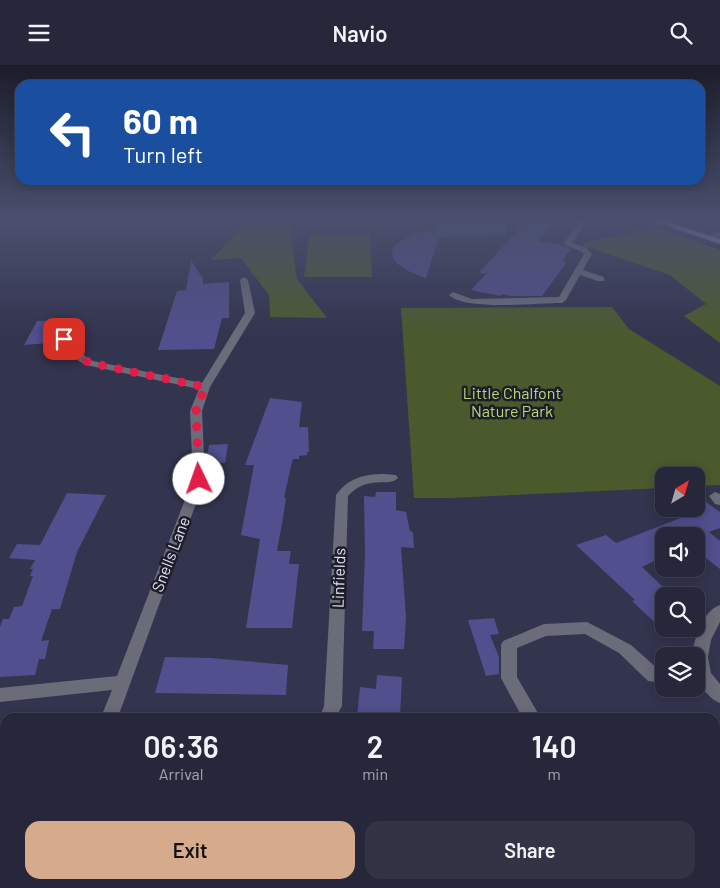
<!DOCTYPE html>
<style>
:root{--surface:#26273a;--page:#323345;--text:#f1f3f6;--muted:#a4a5af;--line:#424454;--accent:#d6ab8b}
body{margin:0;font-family:Barlow,sans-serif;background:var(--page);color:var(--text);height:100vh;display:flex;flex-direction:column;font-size:19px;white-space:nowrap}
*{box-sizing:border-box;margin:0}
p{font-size:16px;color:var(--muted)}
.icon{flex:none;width:28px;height:28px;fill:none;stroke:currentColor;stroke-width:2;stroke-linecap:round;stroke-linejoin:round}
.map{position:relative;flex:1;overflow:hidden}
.drawer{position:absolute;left:0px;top:648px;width:720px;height:176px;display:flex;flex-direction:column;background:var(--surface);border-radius:15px 15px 0 0;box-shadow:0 2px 12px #0003,0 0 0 1px var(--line)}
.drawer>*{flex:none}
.hud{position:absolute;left:15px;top:15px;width:690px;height:105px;border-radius:15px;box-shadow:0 2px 12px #0003,0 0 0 1px var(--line);background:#1a4fa0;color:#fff;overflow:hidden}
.needle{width:32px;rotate:37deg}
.controls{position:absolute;left:655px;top:402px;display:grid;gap:10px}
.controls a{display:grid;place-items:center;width:50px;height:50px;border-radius:10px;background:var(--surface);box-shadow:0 2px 12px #0003,0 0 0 1px var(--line);font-size:25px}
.pin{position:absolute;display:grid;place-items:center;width:42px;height:42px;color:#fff;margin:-21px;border-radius:10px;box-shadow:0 2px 8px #0006}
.me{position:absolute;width:55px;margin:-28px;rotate:357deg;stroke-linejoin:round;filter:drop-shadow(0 0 4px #0008)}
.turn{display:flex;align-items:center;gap:18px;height:105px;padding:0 25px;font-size:22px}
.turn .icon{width:65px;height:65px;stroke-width:2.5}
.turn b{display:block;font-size:35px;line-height:42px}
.eta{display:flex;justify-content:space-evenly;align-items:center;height:85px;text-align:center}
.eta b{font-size:30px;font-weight:600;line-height:35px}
.button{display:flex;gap:10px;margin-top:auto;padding:10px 25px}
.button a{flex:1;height:58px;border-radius:15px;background:var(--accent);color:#111;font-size:20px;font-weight:600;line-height:58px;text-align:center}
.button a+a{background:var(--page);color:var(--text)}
header{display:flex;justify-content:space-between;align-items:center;height:65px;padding:0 25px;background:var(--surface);font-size:22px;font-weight:600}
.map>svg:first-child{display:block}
.green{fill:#4b5a2d}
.building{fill:#514f8d}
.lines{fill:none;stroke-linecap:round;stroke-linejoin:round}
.minor{fill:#6b6c7a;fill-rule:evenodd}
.major{fill:#9fa1bb;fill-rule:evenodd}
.route{stroke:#e11d48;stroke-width:9;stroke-dasharray:0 16.2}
.labels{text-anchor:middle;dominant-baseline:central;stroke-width:5;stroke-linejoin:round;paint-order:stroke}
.park-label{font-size:16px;fill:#b8da78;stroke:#1c1d29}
.street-label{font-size:16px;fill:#e0e1f2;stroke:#1c1d29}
</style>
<header><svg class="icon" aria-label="menu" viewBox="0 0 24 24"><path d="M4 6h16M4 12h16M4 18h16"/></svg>Navio<svg class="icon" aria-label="search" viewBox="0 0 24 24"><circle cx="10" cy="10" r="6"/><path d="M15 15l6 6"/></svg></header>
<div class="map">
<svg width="720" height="823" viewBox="0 0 720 823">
<rect width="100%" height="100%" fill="#33344e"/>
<!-- green -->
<g class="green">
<path d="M 240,156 L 289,156 L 297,214 L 327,253 L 270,252 L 269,230 L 241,193 L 211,195 L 242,163 Z"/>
<path d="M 320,156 L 360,156 L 360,162 L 319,162 Z"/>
<path d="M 660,164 L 720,185 L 720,278 L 684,251 L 706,239 L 670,210 L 584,181 L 583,178 L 633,167 Z"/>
<path d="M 310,168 L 370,168 L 372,212 L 304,212 Z"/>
<path d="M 612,242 L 629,264 L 720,321 L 720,420 L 696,421 L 696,411 L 664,411 L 664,423 L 451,433 L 414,433 L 401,243 Z"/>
</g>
<!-- building -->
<g class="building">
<path d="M 437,156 L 506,156 L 506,169 L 439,172 L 426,213 L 408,206 L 398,199 L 393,193 L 392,186 L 395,180 L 412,169 L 436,164 Z"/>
<path d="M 526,156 L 556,156 L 539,176 L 562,180 L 571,184 L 562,196 L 567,197 L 542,231 L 511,231 L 502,229 L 501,231 L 471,225 L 486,209 L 479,208 Z"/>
<path d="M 191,195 L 203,214 L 203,219 L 229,217 L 229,253 L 222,253 L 214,284 L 158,285 L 177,226 L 186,225 Z"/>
<path d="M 64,255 L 57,270 L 54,270 L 49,278 L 24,280 L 37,256 Z"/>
<path d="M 270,333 L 302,337 L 299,362 L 308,362 L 309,387 L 307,387 L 307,390 L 299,391 L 299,394 L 293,394 L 291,401 L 284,433 L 286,433 L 283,453 L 277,486 L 291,486 L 289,499 L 299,499 L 292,563 L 246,563 L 260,474 L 241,470 L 254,400 L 245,400 Z"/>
<path d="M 228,379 L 225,398 L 206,397 L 209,380 Z"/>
<path d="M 376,427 L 396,427 L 396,445 L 406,447 L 410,466 L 413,467 L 414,483 L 401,482 L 406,552 L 404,584 L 373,584 L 374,566 L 362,566 L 365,489 L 364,431 L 375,432 Z"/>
<path d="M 67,428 L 106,430 L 77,487 L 60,544 L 52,544 L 41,576 L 49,575 L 45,594 L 39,594 L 35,610 L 0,612 L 0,562 L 3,554 L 9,554 L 14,542 L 22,541 L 33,511 L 30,511 L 33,504 L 30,504 L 35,495 L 9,493 L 17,479 L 40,480 Z"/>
<path d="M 696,430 L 720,447 L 720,463 L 709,467 L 720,476 L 720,504 L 696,485 L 696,471 L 664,471 L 664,491 L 642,502 L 664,523 L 664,566 L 632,536 L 635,535 L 576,480 L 606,470 L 616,478 L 696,447 Z"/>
<path d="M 494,553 L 499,569 L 490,570 L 499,592 L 499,609 L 486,611 L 468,555 Z"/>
<path d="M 165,592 L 211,593 L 288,600 L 286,630 L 155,628 Z"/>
<path d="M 377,610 L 402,612 L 400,652 L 357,652 L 360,622 L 376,624 Z"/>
</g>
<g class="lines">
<!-- minor -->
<g class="minor">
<path d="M 580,156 L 587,156 L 572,178 L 586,182 L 592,189 L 583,205 L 604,212 L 604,216 L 598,216 L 580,210 L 566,235 L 562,238 C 537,238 465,246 449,230 L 453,227 L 472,234 L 559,232 L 584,189 L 580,186 L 563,179 Z"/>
<path d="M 720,167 L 720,172 L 709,175 L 705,173 Z"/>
<path d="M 244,212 L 248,215 L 255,248 L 210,322 L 202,346 L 205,414 L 118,652 L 101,652 L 112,625 L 0,637 L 0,623 L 117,611 L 193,414 L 190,346 L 199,324 L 86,300 L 77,295 L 59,274 L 64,271 L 67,272 L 85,291 L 93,296 L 202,318 L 245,248 L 240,215 Z"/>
<path d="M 384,409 L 396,410 L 398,413 C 389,423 368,409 348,431 L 342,641 L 336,652 L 320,652 L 324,641 L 336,430 C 348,413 364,409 384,409 Z"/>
<path d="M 715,427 L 720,429 L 720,440 L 715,439 L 709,431 Z"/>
<path d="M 720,540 L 720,557 L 711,575 L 708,592 L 711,608 L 720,619 L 720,638 C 711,635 699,621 696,612 C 695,606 696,597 696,591 L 692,591 C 694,575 702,546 720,540 Z"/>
<path d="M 587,557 L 631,580 L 658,604 L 664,604 L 664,618 L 648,616 L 619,588 L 585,569 L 546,571 L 517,583 L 517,612 L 539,650 L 537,652 L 522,652 L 501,613 L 501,580 L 503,576 L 544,559 Z"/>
<path d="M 45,819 L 65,819 L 64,823 L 44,823 Z"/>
<rect x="267" y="819" width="20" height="4"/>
</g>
<!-- major -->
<g class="major">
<path d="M 652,156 L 664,156 L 720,174 L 720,179 Z"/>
<path d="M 720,787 L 720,809 L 715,811 L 715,789 Z"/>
<path d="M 675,819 L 700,819 L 699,823 L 674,823 Z"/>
</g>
</g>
<!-- sky -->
<linearGradient id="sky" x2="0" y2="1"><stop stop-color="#1c1d2b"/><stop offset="0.57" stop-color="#4a506e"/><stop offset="1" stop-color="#4a506e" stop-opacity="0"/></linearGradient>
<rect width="720" height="272" fill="url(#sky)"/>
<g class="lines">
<!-- route -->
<path class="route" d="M 64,274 L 81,293 L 90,298 L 205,322 L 196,346 L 199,414"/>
</g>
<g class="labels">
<!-- park labels -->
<g class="park-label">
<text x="512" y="327">Little Chalfont<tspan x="512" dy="18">Nature Park</tspan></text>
</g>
<!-- street labels -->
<g class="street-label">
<text transform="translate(170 489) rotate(-69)">Snells Lane</text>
<text transform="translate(338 513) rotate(-88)">Linfields</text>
</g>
</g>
</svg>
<div class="controls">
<a><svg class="needle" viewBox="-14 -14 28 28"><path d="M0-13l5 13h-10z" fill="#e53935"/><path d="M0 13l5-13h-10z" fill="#a4a5af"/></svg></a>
<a><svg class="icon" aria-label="sound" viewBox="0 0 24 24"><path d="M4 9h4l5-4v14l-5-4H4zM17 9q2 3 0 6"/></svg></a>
<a><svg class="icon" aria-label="search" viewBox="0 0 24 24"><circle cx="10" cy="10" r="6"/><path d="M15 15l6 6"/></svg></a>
<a><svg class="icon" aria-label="layers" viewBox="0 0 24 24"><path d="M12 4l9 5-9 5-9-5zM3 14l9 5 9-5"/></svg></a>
</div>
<div class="pin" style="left:64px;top:274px;background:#d93025"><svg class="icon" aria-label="arrive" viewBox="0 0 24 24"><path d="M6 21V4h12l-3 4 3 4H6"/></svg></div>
<svg class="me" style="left:199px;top:414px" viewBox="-20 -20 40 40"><circle r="19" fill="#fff"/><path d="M0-13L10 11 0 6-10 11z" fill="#e11d48"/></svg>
<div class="hud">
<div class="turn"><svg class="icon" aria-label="left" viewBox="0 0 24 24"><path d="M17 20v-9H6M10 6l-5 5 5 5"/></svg><div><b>60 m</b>Turn left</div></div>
</div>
<section class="drawer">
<div class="eta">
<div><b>06:36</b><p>Arrival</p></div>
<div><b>2</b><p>min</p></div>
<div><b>140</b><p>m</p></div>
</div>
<div class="button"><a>Exit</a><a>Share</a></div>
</section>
</div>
